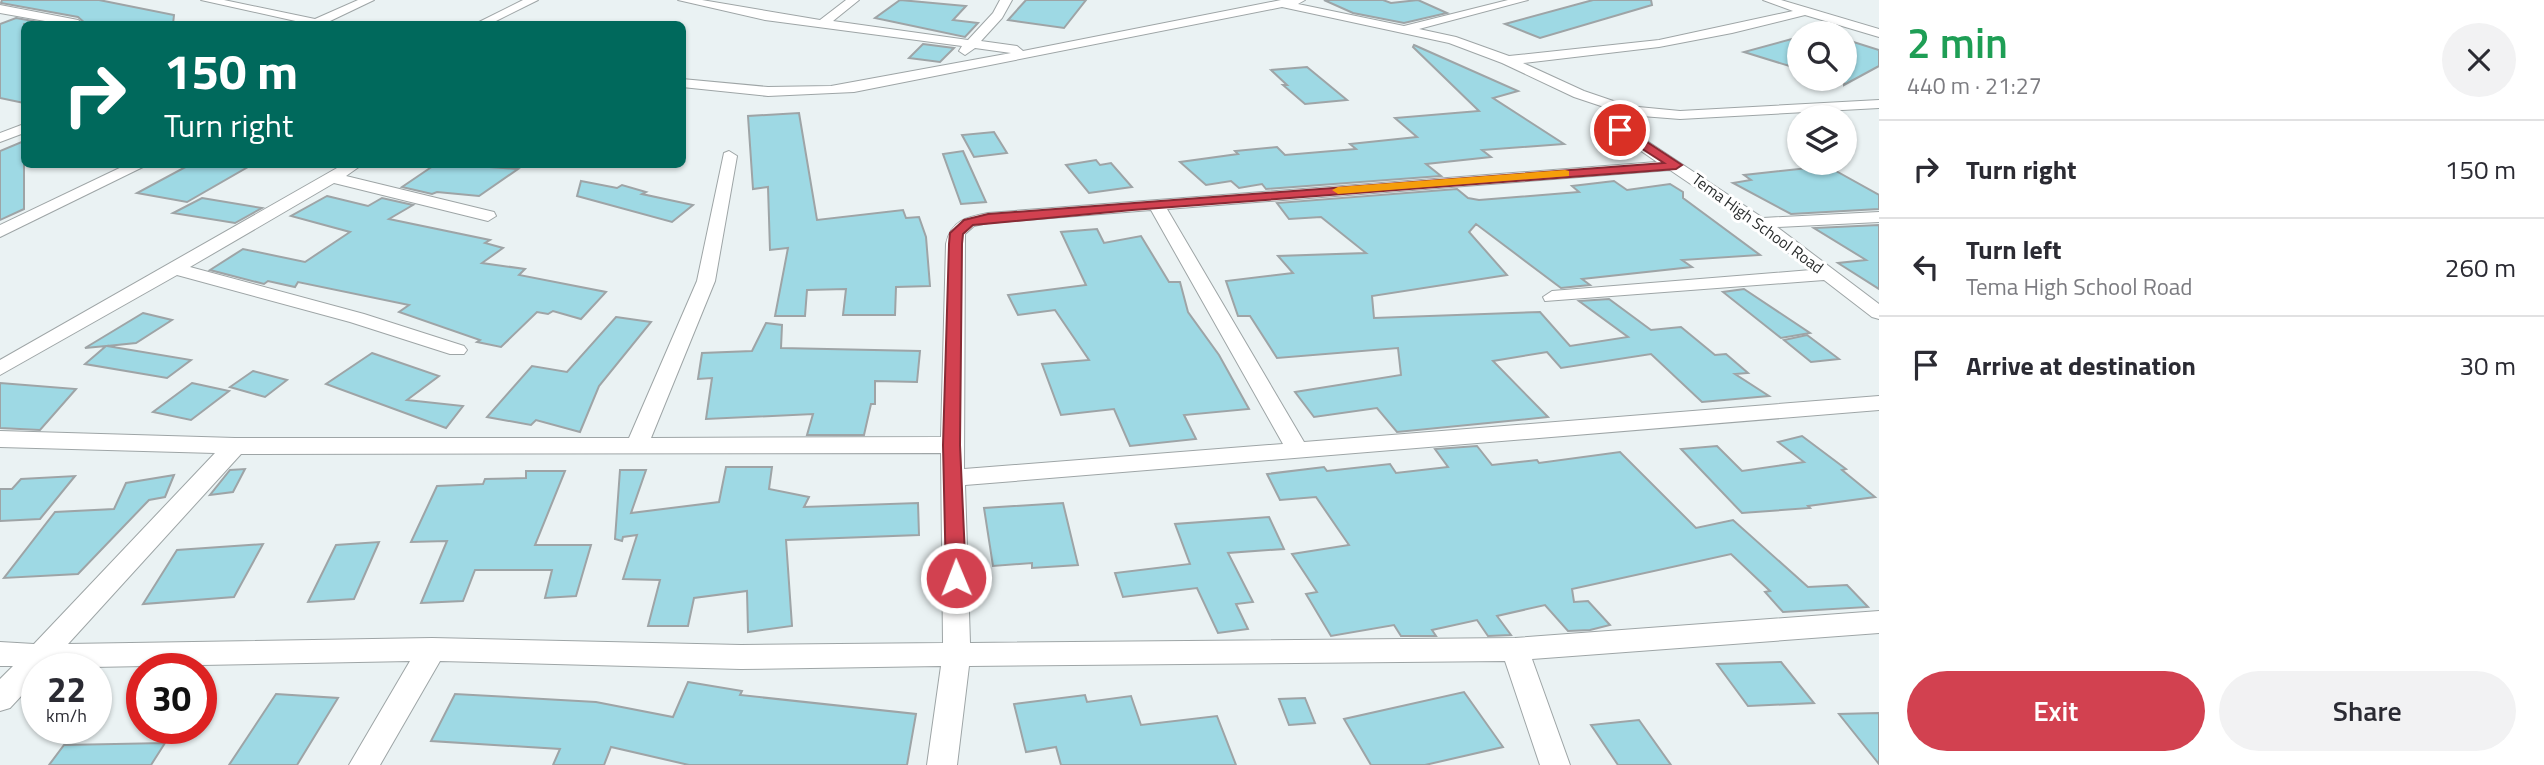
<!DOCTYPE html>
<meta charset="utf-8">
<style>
:root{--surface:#fff;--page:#f2f2f3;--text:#2b2b33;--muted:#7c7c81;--line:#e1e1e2;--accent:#d24150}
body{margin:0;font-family:"Titillium Web",sans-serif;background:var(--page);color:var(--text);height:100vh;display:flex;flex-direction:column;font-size:26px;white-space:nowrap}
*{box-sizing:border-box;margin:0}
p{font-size:23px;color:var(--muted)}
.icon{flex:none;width:38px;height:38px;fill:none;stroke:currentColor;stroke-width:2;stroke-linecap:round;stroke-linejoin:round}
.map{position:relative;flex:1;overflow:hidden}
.side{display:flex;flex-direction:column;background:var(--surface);width:665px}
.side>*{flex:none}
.banner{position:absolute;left:21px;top:21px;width:665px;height:147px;border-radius:10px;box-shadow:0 2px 5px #0004;background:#00695c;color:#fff;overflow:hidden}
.tools{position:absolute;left:1787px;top:21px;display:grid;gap:14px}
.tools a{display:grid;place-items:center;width:70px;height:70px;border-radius:50%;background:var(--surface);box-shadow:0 2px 5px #0004;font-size:35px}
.speed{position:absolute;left:21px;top:653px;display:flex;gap:14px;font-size:35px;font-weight:700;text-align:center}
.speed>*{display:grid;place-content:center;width:91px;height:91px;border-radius:50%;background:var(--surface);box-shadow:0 2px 5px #0004;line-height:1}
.speed small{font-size:18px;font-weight:400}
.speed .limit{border:10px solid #d22;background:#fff;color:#111}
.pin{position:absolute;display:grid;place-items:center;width:60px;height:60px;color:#fff;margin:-30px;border:4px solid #fff;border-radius:50%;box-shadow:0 2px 7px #0007}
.me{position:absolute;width:77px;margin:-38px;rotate:359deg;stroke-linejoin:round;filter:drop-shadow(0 0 5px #0008)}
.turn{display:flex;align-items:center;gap:24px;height:147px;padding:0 28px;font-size:32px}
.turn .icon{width:91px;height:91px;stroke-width:2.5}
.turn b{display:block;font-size:49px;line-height:60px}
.round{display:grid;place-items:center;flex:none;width:74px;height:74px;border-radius:37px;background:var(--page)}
.overview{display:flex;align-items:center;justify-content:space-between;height:119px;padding:0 28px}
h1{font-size:42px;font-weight:600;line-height:52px;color:#1e9e55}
.action{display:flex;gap:14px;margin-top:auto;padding:14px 28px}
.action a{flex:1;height:80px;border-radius:42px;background:var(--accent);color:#fff;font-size:28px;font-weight:600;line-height:80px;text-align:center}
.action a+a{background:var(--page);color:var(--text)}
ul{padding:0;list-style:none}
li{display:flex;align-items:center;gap:21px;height:98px;padding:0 28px;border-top:2px solid var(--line)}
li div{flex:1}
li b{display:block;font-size:26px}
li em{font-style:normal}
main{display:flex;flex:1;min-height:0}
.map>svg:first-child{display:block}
.building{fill:#9ed9e4;stroke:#9ea4a6;stroke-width:2}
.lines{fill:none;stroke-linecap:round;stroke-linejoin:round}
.street-casing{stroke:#9ea5a6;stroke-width:2}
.street{fill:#fff;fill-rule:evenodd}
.route{fill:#d24150;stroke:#882a34;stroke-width:2}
.slow{fill:#f59e0b}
.labels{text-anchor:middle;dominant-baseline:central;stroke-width:6;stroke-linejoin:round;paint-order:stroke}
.far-street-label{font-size:16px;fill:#2b2e2e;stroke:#fff}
</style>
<main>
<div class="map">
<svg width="1879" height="765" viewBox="0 0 1879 765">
<rect width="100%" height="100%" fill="#eaf2f3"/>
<!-- building -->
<g class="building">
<path d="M 2,0 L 99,0 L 174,15 L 173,24 L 86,24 L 78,17 L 1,3 Z"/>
<path d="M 900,0 L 966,6 L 953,20 L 978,23 L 965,37 L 875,18 Z"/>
<path d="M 1026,0 L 1086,0 L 1064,28 L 1008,20 Z"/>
<path d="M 1324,0 L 1383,0 L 1391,3 L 1418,0 L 1447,13 L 1404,23 L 1353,13 Z"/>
<path d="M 1593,0 L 1651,0 L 1652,5 L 1540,38 L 1505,24 Z"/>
<path d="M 16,18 L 50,24 L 24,24 L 24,103 L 0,98 L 0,24 Z"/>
<path d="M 1799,37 L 1799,69 L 1744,52 Z"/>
<path d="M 1844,39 L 1879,50 L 1879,66 L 1844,85 Z"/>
<path d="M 923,44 L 954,48 L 940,62 L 909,58 Z"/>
<path d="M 1414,45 L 1518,91 L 1493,98 L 1564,144 L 1482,150 L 1491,157 L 1426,164 L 1441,176 L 1266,189 L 1262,184 L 1239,188 L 1231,181 L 1206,185 L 1180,162 L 1238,154 L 1235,151 L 1277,147 L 1285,155 L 1356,149 L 1350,144 L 1417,137 L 1395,118 L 1479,111 L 1413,47 Z"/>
<path d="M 1307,67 L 1347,100 L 1305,104 L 1283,85 L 1287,85 L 1271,70 Z"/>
<path d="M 799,113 L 817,220 L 903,210 L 906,218 L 919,217 L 926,237 L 930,286 L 896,287 L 895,315 L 843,315 L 846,289 L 807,290 L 805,316 L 775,316 L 788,248 L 770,250 L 768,187 L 753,189 L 748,116 Z"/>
<path d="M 994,132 L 1007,153 L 974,157 L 962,135 Z"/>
<path d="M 24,141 L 24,209 L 0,220 L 0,151 Z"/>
<path d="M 963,151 L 986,202 L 961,204 L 943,154 Z"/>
<path d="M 1096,160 L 1100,165 L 1111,163 L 1132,187 L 1089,193 L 1066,165 Z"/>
<path d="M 191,164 L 253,164 L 187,202 L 137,193 Z"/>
<path d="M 436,164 L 448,164 L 518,169 L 479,196 L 437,192 L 432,194 L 402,187 Z"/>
<path d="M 1827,166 L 1879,195 L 1879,209 L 1791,214 L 1733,183 L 1751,180 L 1744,175 Z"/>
<path d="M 581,181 L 617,188 L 622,185 L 646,192 L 642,194 L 693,205 L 672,222 L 577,196 Z"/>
<path d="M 1614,181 L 1627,190 L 1670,184 L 1683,192 L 1683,198 L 1760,255 L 1682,260 L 1692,267 L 1582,279 L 1590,285 L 1561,288 L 1476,224 L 1469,232 L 1507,275 L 1372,296 L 1374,318 L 1540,312 L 1570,346 L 1628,337 L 1579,301 L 1609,299 L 1651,330 L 1681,327 L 1715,355 L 1726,354 L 1748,373 L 1735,374 L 1769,396 L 1702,402 L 1651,354 L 1561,368 L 1547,352 L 1493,361 L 1548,417 L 1397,432 L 1377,408 L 1314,417 L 1295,392 L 1401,375 L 1398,348 L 1277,358 L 1250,316 L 1238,316 L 1226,281 L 1293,273 L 1278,256 L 1366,253 L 1321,217 L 1289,219 L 1277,203 L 1457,189 L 1468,198 L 1479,200 L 1579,192 L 1572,186 Z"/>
<path d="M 327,196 L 368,206 L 382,198 L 413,205 L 389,219 L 490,240 L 485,243 L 503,248 L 482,263 L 525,269 L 519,275 L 606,292 L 581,319 L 553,311 L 548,314 L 537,312 L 501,347 L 477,342 L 480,340 L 399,312 L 409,305 L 298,282 L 295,287 L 268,281 L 264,284 L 210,270 L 243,249 L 305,262 L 350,232 L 291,216 Z"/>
<path d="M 202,198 L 262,208 L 235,223 L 173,213 Z"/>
<path d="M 1879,225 L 1879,289 L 1838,263 L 1866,260 L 1814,228 Z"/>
<path d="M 1097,229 L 1104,243 L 1141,236 L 1169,282 L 1180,282 L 1188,312 L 1219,355 L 1249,409 L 1184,415 L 1196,439 L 1130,446 L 1114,409 L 1061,415 L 1042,364 L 1089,360 L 1055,310 L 1018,315 L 1008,295 L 1086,285 L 1061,232 Z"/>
<path d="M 1744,289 L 1810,333 L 1781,338 L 1723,292 Z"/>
<path d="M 143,313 L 172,320 L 136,343 L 107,346 L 191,360 L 167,378 L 85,364 L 106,346 L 85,348 Z"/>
<path d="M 616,317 L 651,322 L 599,386 L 580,432 L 536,420 L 531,425 L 487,417 L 532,366 L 567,372 Z"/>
<path d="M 766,323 L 782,325 L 781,348 L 920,351 L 917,382 L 875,381 L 875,404 L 871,404 L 864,435 L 807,435 L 813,414 L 706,419 L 712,378 L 698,379 L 702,353 L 752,351 Z"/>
<path d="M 1807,335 L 1839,359 L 1811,362 L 1784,340 Z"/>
<path d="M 372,353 L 439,376 L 407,400 L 463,406 L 446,428 L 326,384 Z"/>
<path d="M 253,371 L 287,380 L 265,397 L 230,387 Z"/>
<path d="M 0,383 L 76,389 L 40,430 L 0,428 Z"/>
<path d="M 192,383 L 229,391 L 191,420 L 153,412 Z"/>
<path d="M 1802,436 L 1846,469 L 1842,470 L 1875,497 L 1808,506 L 1810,508 L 1742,513 L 1681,449 L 1717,446 L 1742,471 L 1804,462 L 1778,442 Z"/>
<path d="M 1477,446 L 1492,465 L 1537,460 L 1539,463 L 1620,452 L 1696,528 L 1733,520 L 1808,587 L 1847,585 L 1868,607 L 1783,612 L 1765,592 L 1770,591 L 1731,554 L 1572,589 L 1574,602 L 1588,601 L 1610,625 L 1590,630 L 1568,631 L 1545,605 L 1497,616 L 1511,635 L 1488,636 L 1477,620 L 1432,630 L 1436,636 L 1401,636 L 1394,625 L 1331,636 L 1306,594 L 1317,592 L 1292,554 L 1349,545 L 1316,497 L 1280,500 L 1267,474 L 1324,467 L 1327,471 L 1390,464 L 1396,473 L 1448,467 L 1435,449 Z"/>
<path d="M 726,467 L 772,467 L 769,489 L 809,497 L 804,507 L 918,503 L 919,535 L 786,540 L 792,626 L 748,632 L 747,591 L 694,598 L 688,626 L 648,626 L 660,580 L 623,579 L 637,535 L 623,537 L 622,541 L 615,539 L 620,470 L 646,470 L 631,513 L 719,502 Z"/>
<path d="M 245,469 L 233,492 L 210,495 L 230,470 Z"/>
<path d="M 526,471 L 565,471 L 535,545 L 591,545 L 576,596 L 545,598 L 552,570 L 475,570 L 463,601 L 421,603 L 447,541 L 411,542 L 437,486 L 483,484 L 485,479 L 526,478 Z"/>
<path d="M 174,475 L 165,497 L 149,500 L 78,574 L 4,578 L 55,512 L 114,509 L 126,483 Z"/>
<path d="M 75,476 L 40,519 L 0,521 L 0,489 L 12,489 L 21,479 Z"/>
<path d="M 1063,503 L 1078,565 L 1032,568 L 1032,563 L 993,566 L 984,508 Z"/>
<path d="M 1269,517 L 1284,549 L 1228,553 L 1253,602 L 1236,604 L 1248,629 L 1218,633 L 1197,588 L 1123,597 L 1115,573 L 1190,564 L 1175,524 Z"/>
<path d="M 379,542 L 354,599 L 308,602 L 336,545 Z"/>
<path d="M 263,544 L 234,597 L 143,604 L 177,550 Z"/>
<path d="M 1781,662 L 1814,703 L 1748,706 L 1717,664 Z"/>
<path d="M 688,682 L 742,691 L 740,695 L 916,714 L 907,765 L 689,765 L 611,747 L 604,765 L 553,765 L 560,749 L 431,741 L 455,694 L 596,702 L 673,717 Z"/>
<path d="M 1464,692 L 1503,747 L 1425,765 L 1371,765 L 1344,719 Z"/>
<path d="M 276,694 L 338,698 L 297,765 L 229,765 Z"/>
<path d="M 1085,695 L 1087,702 L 1131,696 L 1141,725 L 1217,716 L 1236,765 L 1061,765 L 1056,747 L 1026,752 L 1014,704 Z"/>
<path d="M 1305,698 L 1315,723 L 1289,725 L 1279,699 Z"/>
<path d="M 1879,713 L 1879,764 L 1839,714 Z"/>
<path d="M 1639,720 L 1671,765 L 1618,765 L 1591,725 Z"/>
<path d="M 165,743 L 151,765 L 49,765 L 64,745 Z"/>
</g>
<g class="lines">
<defs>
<g id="street">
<path d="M 201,0 L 224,0 L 315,19 L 358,0 L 374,0 L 328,22 L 330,24 L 309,24 Z"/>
<path d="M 523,0 L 538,0 L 490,24 L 475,24 Z"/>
<path d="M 678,0 L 702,0 L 820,20 L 846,0 L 859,0 L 833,21 L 968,40 L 993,13 L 1000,0 L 1012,0 L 1002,18 L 981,41 L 1017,46 L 1023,51 L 1281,0 L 1305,0 L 1298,4 L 1404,26 L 1508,0 L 1528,0 L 1419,29 L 1456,37 L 1509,56 L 1659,40 L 1793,11 L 1763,0 L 1781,0 L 1879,29 L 1879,37 L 1805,15 L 1732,33 L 1659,47 L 1523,63 L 1584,91 L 1628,106 L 1680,111 L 1879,100 L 1879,108 L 1680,119 L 1629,115 L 1623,121 L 1626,127 L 1763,218 L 1879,212 L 1879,222 L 1777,227 L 1879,304 L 1879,319 L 1872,317 L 1824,280 L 1545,301 L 1543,297 L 1552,291 L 1811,270 L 1754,227 L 1670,170 L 1167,209 L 1304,442 L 1879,396 L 1879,410 L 965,485 L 970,643 L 1515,638 L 1879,611 L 1879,633 L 1532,659 L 1570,765 L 1540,765 L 1505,661 L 969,666 L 957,765 L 927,765 L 941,666 L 741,669 L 440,661 L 380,765 L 349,765 L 410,661 L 37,668 L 37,679 L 10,708 L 0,711 L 0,679 L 13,666 L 0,666 L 0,642 L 34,644 L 215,453 L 0,447 L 0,431 L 235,438 L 629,438 L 697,281 L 724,153 L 729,151 L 737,156 L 715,281 L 651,438 L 941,437 L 946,244 C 951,220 967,217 988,213 L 1657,162 L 1615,133 L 1608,120 L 1616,111 L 1574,97 L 1502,63 L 1449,43 L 1282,7 L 854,92 L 768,96 L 682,87 L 682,79 L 768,87 L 831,86 L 1011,53 L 975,48 L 965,55 L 959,51 L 962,46 L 765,20 ZM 1151,210 L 1283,444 L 964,469 L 965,234 L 974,226 L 988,223 ZM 941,453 L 943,643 L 741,645 L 432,638 L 68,644 L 241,454 Z"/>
<path d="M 0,5 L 78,20 L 84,24 L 62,24 L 0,13 Z"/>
<path d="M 24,124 L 24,133 L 0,142 L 0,133 Z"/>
<path d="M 128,164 L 149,164 L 0,237 L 0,225 Z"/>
<path d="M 344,164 L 363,164 L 346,176 L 494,212 L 496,216 L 488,221 L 334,183 L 190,267 L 364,314 L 464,346 L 467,350 L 464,354 L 450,354 L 350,322 L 177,275 L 0,375 L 0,360 Z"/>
</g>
</defs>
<!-- street casing -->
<use href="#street" class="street-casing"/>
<!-- street -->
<use href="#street" class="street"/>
</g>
<!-- route -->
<path class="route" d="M 1616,127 L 1624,127 L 1682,165 L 1676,169 L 1132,210 L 973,225 L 963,234 L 962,244 L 960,445 L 966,578 L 963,583 L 949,583 L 946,578 L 943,445 L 949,244 L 950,233 L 964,220 L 988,214 L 1664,163 L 1616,132 Z"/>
<!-- slow -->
<path class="slow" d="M 1565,170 L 1569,171 L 1569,176 L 1338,194 L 1332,190 L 1338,187 Z"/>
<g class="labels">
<!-- far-street labels -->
<g class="far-street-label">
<text transform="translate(1758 223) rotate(36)">Tema High School Road</text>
</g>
</g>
</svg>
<div class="tools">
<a><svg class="icon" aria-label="search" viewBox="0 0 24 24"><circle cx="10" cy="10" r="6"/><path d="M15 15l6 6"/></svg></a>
<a><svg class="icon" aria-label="layers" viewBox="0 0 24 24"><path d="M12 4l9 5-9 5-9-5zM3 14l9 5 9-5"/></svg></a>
</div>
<div class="speed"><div>22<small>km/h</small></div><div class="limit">30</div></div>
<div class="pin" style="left:1620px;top:130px;background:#d93025"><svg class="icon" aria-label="arrive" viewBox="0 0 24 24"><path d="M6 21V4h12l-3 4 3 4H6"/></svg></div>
<svg class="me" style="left:956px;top:578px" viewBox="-20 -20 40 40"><circle r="17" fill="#d24150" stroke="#fff" stroke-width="3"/><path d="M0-11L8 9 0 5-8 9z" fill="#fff"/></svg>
<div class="banner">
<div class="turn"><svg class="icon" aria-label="right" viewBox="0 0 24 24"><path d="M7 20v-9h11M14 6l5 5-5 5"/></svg><div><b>150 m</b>Turn right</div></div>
</div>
</div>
<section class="side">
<div class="overview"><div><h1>2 min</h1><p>440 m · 21:27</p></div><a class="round"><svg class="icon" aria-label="close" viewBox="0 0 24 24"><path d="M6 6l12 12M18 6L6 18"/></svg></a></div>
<ul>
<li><svg class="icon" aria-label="right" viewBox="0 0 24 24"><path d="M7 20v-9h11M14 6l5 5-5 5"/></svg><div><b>Turn right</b></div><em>150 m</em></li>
<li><svg class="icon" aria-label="left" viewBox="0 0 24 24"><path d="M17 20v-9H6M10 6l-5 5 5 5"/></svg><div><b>Turn left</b><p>Tema High School Road</p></div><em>260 m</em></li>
<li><svg class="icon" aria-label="arrive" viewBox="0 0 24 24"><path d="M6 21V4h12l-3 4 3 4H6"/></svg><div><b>Arrive at destination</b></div><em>30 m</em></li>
</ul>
<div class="action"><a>Exit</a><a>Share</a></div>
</section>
</main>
